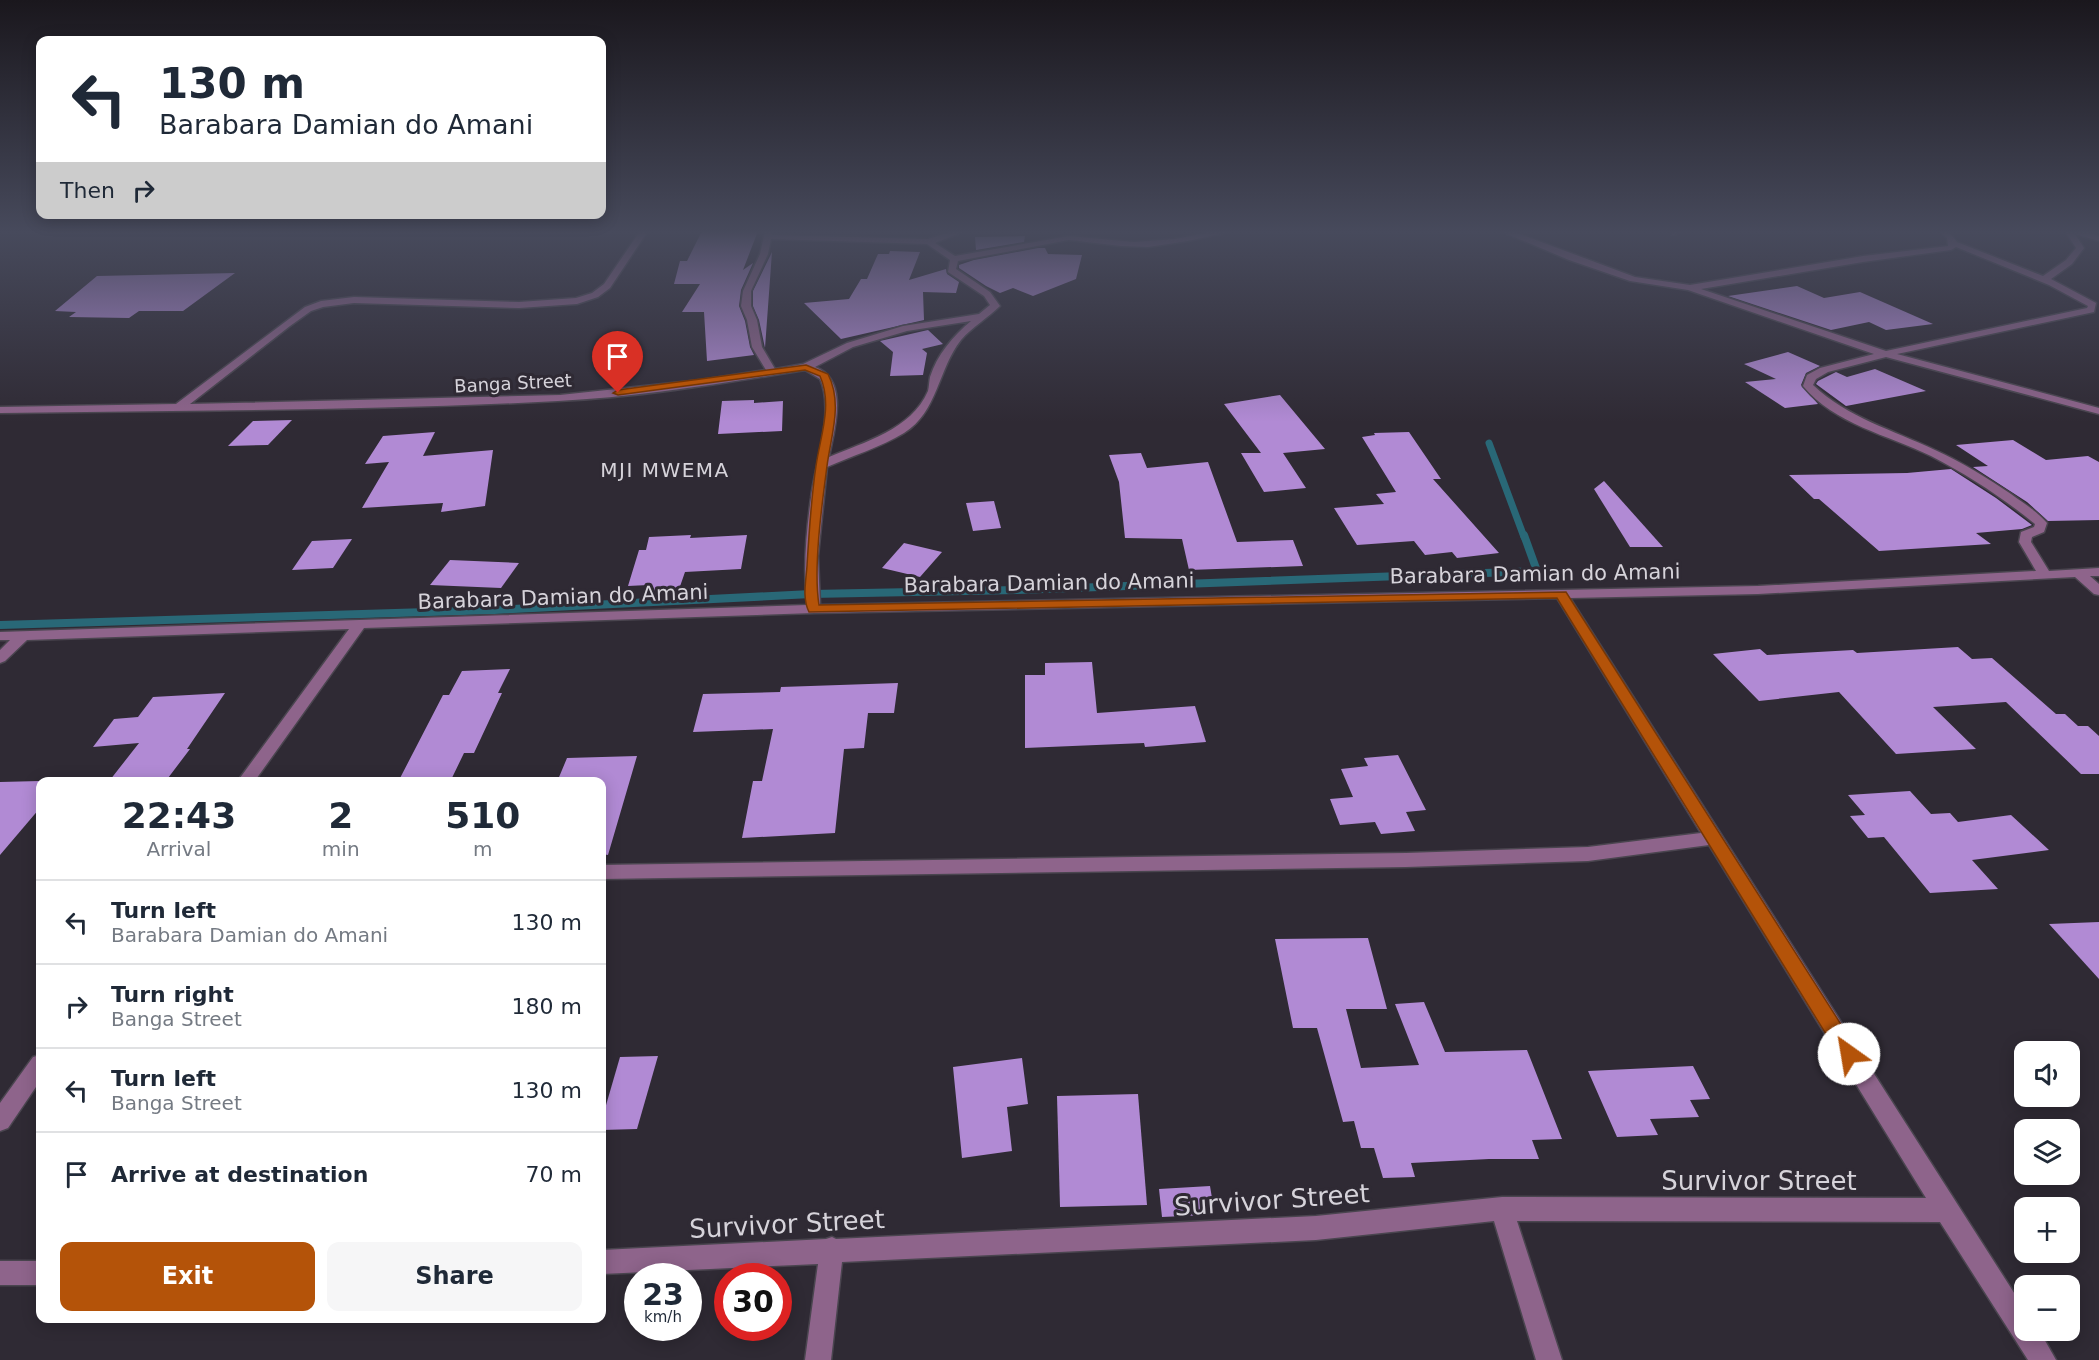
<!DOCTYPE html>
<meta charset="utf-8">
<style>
:root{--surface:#fff;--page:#f6f6f7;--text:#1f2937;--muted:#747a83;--line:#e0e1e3;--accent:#b45309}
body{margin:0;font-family:"DejaVu Sans",sans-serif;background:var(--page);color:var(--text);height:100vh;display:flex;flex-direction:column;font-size:22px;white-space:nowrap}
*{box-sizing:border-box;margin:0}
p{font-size:20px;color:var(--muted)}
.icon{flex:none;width:33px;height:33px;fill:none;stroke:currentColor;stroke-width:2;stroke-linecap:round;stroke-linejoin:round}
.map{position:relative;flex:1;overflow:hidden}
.side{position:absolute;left:36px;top:777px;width:570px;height:546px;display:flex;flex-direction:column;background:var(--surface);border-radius:12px;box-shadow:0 3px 15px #0003}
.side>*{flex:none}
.hud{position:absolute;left:36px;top:36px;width:570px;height:183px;border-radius:12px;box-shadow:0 3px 15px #0003;background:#fff;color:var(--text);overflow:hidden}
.buttons{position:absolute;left:2014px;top:1041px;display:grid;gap:12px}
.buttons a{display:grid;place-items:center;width:66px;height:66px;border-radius:12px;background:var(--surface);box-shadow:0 3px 15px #0003;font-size:30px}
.speed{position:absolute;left:624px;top:1263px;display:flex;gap:12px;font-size:30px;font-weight:700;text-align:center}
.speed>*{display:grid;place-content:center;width:78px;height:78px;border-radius:50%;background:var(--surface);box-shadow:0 3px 15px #0003;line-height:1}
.speed small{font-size:15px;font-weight:400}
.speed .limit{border:9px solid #d22;background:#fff;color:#111}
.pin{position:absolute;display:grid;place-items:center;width:51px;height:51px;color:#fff;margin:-62px -26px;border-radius:50% 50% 50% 0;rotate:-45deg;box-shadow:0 0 6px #0007}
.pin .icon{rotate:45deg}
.me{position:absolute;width:66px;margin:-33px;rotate:328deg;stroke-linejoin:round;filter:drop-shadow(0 0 4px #0008)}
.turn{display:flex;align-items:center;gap:21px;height:126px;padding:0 24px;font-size:27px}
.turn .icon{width:78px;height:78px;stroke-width:2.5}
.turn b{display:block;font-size:42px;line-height:51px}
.then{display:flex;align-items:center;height:57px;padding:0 24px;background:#0003;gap:12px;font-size:22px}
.eta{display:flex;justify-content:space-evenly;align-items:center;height:102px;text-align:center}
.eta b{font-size:36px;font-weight:800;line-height:42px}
.action{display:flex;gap:12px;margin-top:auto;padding:12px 24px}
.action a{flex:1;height:69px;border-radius:12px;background:var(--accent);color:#fff;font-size:24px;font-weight:800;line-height:69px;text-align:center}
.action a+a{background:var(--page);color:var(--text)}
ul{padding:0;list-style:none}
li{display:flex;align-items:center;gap:18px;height:84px;padding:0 24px;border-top:2px solid var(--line)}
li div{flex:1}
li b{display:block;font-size:22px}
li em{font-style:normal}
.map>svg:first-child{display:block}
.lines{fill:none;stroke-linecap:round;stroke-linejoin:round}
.stream-far1{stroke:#296877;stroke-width:7}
.stream{stroke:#296877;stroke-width:8}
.building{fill:#b18ad4}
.minor-casing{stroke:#4a454f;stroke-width:3}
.minor{fill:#8e648b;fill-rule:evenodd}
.route{fill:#b45309;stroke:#753606;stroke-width:1.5}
.labels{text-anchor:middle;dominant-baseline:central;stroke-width:6;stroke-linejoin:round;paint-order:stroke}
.far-street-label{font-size:18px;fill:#d6d3da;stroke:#2f2a34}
.far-quarter-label{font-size:20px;letter-spacing:1.5px;fill:#d6d3da;stroke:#2f2a34}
.street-label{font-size:21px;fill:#d6d3da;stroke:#2f2a34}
.near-street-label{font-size:26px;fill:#d6d3da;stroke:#2f2a34}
</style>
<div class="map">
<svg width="2099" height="1360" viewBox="0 0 2099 1360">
<rect width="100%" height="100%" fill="#2f2a34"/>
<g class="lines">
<!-- stream-far1 -->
<path class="stream-far1" d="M 1489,443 L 1524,537"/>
<!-- stream -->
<path class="stream" d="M 0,625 L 494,610 L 811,594 L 1017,590 L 1537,571 L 1524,535"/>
</g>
<!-- building -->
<g class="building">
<path d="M 702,231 L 758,231 L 743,270 L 753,263 L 741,290 L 739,306 L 745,321 L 750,347 L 754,355 L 707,361 L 704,312 L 682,312 L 700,284 L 674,284 L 680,261 L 687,261 Z"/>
<path d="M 1025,236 L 1024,242 L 976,250 L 975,237 Z"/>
<path d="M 1038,248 L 1045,248 L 1048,254 L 1082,255 L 1076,279 L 1033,296 L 1013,288 L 1000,293 L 986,286 L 959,268 L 959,265 L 974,260 Z"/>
<path d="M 890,251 L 920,252 L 909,280 L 946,269 L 947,274 L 959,282 L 956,293 L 923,292 L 924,320 L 841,339 L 804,303 L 849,299 L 861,279 L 867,279 L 878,254 L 889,254 Z"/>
<path d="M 772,252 L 765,348 L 759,320 L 753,306 L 753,291 Z"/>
<path d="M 235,273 L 183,311 L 139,311 L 129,318 L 69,317 L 76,312 L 55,311 L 97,276 Z"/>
<path d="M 1797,286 L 1824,298 L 1860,292 L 1933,324 L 1886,330 L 1869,322 L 1831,330 L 1728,296 Z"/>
<path d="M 928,330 L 943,344 L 922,349 L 927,353 L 923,375 L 890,376 L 893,352 L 880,341 Z"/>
<path d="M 1788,352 L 1820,366 L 1806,373 L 1801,385 L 1818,404 L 1785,408 L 1745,382 L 1776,379 L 1744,364 Z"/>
<path d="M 1875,369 L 1926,391 L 1846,406 L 1816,384 L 1818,381 L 1836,372 L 1847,377 Z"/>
<path d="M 1280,395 L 1325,449 L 1283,453 L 1306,488 L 1264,492 L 1241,453 L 1261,453 L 1224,404 Z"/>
<path d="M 754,400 L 754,403 L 783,401 L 782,431 L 718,434 L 722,401 Z"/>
<path d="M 292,420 L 268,445 L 228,446 L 253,421 Z"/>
<path d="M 435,432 L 423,456 L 493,450 L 485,506 L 441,512 L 443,503 L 362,508 L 389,462 L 365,464 L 383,436 Z"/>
<path d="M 1409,432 L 1441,479 L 1433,479 L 1499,553 L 1457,558 L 1452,552 L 1425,555 L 1414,541 L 1357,545 L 1334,508 L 1384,504 L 1376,494 L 1396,492 L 1362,437 L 1375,435 L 1374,433 Z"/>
<path d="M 2013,440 L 2046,460 L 2088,456 L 2099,462 L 2099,520 L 2048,521 L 2027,502 L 1973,467 L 1988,466 L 1956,445 Z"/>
<path d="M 1141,453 L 1147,468 L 1208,462 L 1237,542 L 1293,540 L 1303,566 L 1189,570 L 1182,539 L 1125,538 L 1119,482 L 1109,455 Z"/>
<path d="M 1951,469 L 1996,498 L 2032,525 L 2022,529 L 1976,533 L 1991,544 L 1879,551 L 1819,499 L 1814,499 L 1789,475 L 1907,473 Z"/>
<path d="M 1604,481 L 1663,547 L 1630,547 L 1594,489 Z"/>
<path d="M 994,501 L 1001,528 L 973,531 L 966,503 Z"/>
<path d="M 691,535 L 690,538 L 747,535 L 741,569 L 685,572 L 676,598 L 642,599 L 648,585 L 628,586 L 639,550 L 646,550 L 649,537 Z"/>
<path d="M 352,539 L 333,568 L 292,570 L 312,541 Z"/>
<path d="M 904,543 L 921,547 L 942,552 L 920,577 L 882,568 Z"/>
<path d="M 450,560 L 519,563 L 501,588 L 430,585 Z"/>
<path d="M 1958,647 L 1972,659 L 1992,658 L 2056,714 L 2065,714 L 2078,726 L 2088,726 L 2099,736 L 2099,774 L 2081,774 L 2006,702 L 1933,707 L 1976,749 L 1896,754 L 1839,692 L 1759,701 L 1713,654 L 1760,649 L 1767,655 L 1853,650 L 1857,653 Z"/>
<path d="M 1092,662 L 1097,713 L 1195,706 L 1206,742 L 1145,747 L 1144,743 L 1025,748 L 1025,675 L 1045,675 L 1045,663 Z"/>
<path d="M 510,669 L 498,693 L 502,693 L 474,753 L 464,753 L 450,782 L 398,782 L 443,695 L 449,695 L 462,671 Z"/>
<path d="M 898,683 L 894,713 L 868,713 L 864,748 L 844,749 L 835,833 L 742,838 L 753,781 L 762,781 L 773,729 L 693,732 L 703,694 L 780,692 L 781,687 Z"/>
<path d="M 225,693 L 187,749 L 190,749 L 165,782 L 110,780 L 139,743 L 93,747 L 114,719 L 138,717 L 153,697 Z"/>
<path d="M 1398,755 L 1426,810 L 1406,812 L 1415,831 L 1381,834 L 1375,822 L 1340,825 L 1330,799 L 1353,797 L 1341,769 L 1368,766 L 1364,758 Z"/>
<path d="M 637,756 L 608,855 L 602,854 L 602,782 L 557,782 L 567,758 Z"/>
<path d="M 0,782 L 40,781 L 40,808 L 0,855 Z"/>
<path d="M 1910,791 L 1931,814 L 1950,813 L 1958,822 L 2011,815 L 2049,850 L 1972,860 L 1998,889 L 1930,893 L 1884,837 L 1868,838 L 1850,816 L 1865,815 L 1848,795 Z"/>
<path d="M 2099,922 L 2099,979 L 2049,924 Z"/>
<path d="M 1368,938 L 1387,1009 L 1346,1009 L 1361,1068 L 1419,1065 L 1395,1004 L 1424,1002 L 1445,1052 L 1527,1050 L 1562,1139 L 1532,1140 L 1539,1159 L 1489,1159 L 1411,1163 L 1415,1177 L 1383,1178 L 1374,1148 L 1361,1148 L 1354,1121 L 1343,1122 L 1317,1028 L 1293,1028 L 1275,939 Z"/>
<path d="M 658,1056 L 637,1129 L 602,1130 L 602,1119 L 620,1057 Z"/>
<path d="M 1022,1058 L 1028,1104 L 1007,1107 L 1012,1151 L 962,1158 L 953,1067 Z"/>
<path d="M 1693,1066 L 1710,1099 L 1690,1100 L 1699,1117 L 1650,1119 L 1658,1135 L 1617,1137 L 1588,1071 Z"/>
<path d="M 1138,1094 L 1147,1205 L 1060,1207 L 1057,1096 Z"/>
<path d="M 1210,1186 L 1214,1210 L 1205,1210 L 1206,1215 L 1162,1217 L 1159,1189 Z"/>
</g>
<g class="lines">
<defs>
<g id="minor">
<path d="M 640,231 L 648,231 L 610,288 L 598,297 L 577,304 L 519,308 L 354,303 L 323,307 L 311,311 L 290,326 L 190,404 L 560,395 L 701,380 L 766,370 L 752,347 L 747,320 L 741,306 L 743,291 L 760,254 L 765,231 L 773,231 L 772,235 L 928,239 L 953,231 L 965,231 L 935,243 L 955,256 L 1069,236 L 1134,242 L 1175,239 L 1216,231 L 1233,231 L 1188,241 L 1148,247 L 1121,246 L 1069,240 L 958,261 L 956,269 L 990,292 L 1000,306 C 988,318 972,327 961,340 C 938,369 938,412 904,433 C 881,447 852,456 827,467 L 818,556 L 820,605 L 1758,586 L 2036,571 L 2019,542 L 2021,532 L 2034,527 L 2035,524 C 2003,498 1968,475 1931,456 C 1888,435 1834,424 1803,386 L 1807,375 L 1820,368 L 1874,354 L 1688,290 L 1630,281 L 1569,260 L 1500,231 L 1512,231 L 1635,277 L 1690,285 L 1863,256 L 1948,246 L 1947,238 L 1939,231 L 1948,231 L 1957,242 L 2043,276 L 2066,260 L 2076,248 L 2065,231 L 2083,231 L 2099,236 L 2099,241 L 2075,234 L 2084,248 L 2072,264 L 2051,279 L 2096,303 L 2094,312 L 1897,354 L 2099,408 L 2099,414 L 1886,357 L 1828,372 L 1816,379 L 1813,385 C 1848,418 1893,430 1935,450 C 1962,462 1987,478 2011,494 C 2023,503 2038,512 2047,523 L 2044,532 L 2032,537 L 2031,542 L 2049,571 L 2099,568 L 2099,576 L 2090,576 L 2099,584 L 2099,595 L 2094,594 L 2075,577 L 1758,594 L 1570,598 L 2025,1310 L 2025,1330 L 2039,1330 L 2056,1360 L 2028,1360 L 1940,1222 L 1517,1221 L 1562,1360 L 1536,1360 L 1494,1221 L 1316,1240 L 842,1262 L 831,1360 L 805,1360 L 818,1264 L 602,1274 L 602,1250 L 826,1239 L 832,1237 L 836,1239 L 1316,1216 L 1502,1197 L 1926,1198 L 1709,845 L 1588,861 L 1406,867 L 602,879 L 602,865 L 1406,853 L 1588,847 L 1701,833 L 1557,598 L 814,613 L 364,628 L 254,782 L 237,782 L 349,629 L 27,640 L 5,661 L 0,663 L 0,650 L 10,640 L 0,640 L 0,632 L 807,605 C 803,569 806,533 811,498 C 815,463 835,412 820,379 L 805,370 C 724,383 641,397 558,401 C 372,411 186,410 0,413 L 0,407 L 176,404 L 305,307 L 321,301 L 354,297 L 519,302 L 576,298 L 592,293 L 604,284 ZM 771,239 L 927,244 L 950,260 L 948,272 L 984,296 L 990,305 L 979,314 L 903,326 L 847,343 L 803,364 L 775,369 L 762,347 L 757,320 L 751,306 L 751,291 L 768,254 ZM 1956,247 L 2049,285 L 2088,306 L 2087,308 L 1886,351 L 1701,289 L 1863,262 L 1951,250 ZM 971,321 C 953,336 937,355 930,377 C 929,382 929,387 928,391 C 911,430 864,442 829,457 C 834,430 850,380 815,367 L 853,347 L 907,331 Z"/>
<path d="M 1672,231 L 1687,231 L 1672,235 Z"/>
<path d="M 40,1055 L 40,1081 L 8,1128 L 0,1131 L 0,1103 L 33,1057 Z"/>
<rect x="0" y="1261" width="40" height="24"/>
</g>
</defs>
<!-- minor casing -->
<use href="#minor" class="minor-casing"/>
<!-- minor -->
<use href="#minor" class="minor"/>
</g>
<!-- sky -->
<linearGradient id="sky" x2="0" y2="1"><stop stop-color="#1a171d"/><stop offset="0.55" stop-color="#474a5c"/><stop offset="1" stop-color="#474a5c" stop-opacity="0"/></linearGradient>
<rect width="2099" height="422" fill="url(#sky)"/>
<!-- route -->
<path class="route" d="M 806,365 L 828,374 C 843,404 831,435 827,466 C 822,504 813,568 819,605 L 1566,592 L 1856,1048 L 1859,1054 L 1856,1060 L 1849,1062 L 1842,1060 L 1557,598 L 809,612 C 802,598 806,581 807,566 C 809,533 811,499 816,466 C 820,437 833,405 820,376 L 805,370 L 618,395 L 613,393 L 618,390 Z"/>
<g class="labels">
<!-- far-street labels -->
<g class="far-street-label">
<text transform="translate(513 383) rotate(-3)">Banga Street</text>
</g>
<!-- far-quarter labels -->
<g class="far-quarter-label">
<text x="665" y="470">MJI MWEMA</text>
</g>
<!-- street labels -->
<g class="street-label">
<text transform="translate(1535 574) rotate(-1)">Barabara Damian do Amani</text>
<text transform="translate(1049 583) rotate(-1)">Barabara Damian do Amani</text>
<text transform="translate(563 597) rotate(-2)">Barabara Damian do Amani</text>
</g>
<!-- near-street labels -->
<g class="near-street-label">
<text x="1759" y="1181">Survivor Street</text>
<text transform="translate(1272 1200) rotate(-4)">Survivor Street</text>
<text transform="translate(787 1224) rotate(-3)">Survivor Street</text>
</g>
</g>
</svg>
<div class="buttons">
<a><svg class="icon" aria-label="sound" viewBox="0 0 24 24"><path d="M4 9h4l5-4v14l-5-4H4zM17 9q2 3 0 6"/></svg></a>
<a><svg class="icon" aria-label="layers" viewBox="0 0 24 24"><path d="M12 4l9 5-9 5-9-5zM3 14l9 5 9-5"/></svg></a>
<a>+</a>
<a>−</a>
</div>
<div class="speed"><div>23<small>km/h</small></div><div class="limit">30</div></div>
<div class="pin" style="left:618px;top:393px;background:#d93025"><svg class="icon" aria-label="arrive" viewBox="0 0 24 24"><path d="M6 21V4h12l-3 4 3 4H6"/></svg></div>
<svg class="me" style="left:1849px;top:1054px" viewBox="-20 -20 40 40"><circle r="19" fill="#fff"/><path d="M0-13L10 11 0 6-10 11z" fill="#b45309"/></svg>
<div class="hud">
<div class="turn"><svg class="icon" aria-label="left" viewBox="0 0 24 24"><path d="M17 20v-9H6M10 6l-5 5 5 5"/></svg><div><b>130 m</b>Barabara Damian do Amani</div></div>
<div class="then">Then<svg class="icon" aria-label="right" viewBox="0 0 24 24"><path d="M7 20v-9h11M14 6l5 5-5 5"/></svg></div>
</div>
<section class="side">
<div class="eta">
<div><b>22:43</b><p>Arrival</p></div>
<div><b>2</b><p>min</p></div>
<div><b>510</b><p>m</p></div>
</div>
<ul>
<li><svg class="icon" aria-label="left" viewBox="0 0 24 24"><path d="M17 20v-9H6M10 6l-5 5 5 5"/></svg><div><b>Turn left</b><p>Barabara Damian do Amani</p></div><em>130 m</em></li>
<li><svg class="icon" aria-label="right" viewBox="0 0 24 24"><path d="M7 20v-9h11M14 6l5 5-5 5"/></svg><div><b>Turn right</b><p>Banga Street</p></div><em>180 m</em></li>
<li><svg class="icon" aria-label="left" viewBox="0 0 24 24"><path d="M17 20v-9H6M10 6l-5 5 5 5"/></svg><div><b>Turn left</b><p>Banga Street</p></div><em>130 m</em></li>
<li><svg class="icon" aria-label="arrive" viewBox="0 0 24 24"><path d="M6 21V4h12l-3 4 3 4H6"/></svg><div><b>Arrive at destination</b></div><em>70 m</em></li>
</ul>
<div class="action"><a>Exit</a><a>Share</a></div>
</section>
</div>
